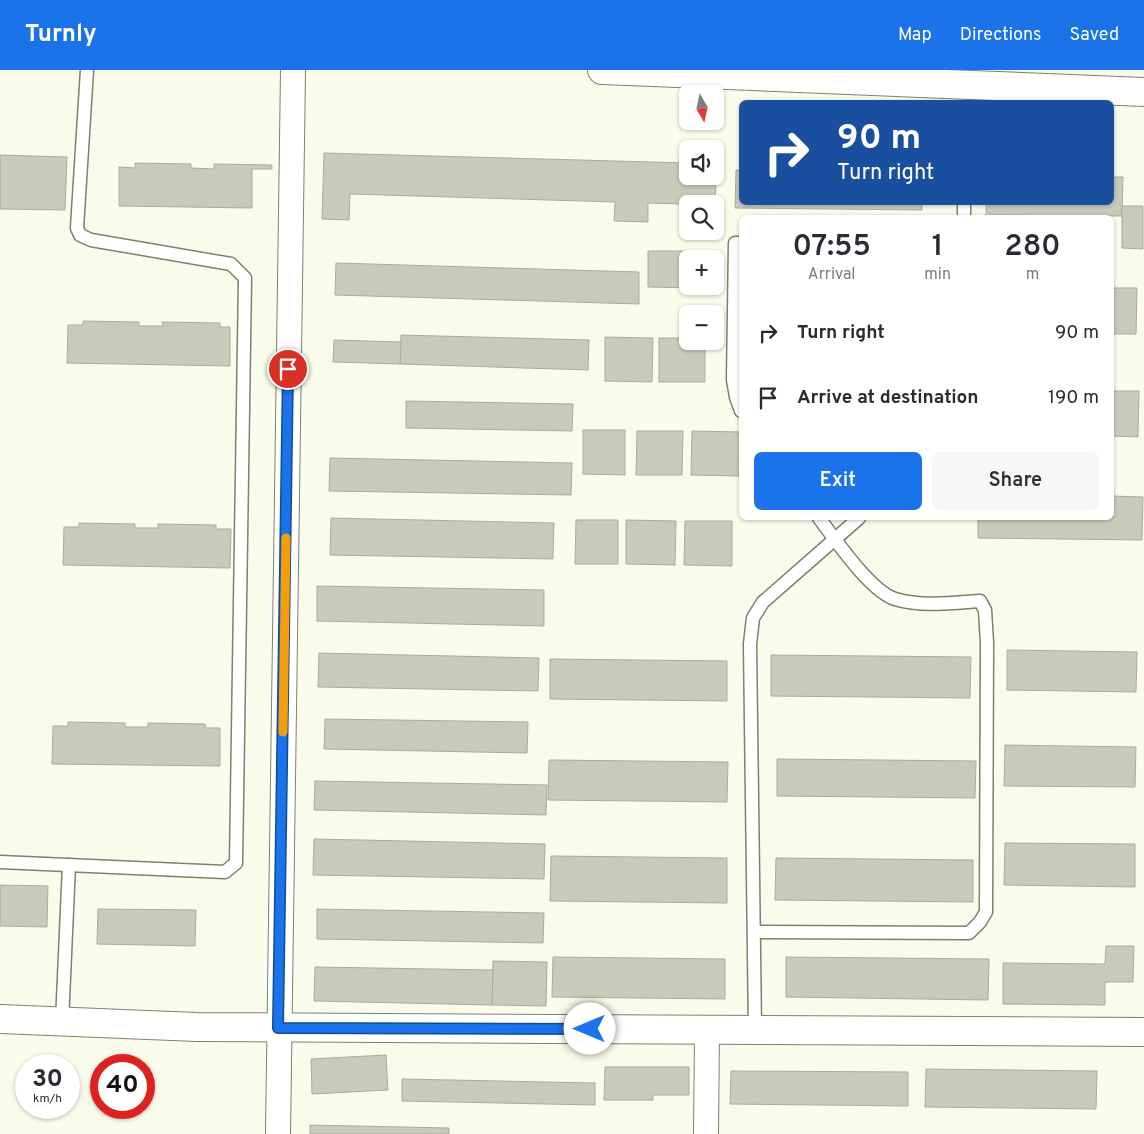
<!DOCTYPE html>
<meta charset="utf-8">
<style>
:root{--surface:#fff;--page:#f7f7f7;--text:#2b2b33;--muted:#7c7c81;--accent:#1a73e8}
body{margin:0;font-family:Overpass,sans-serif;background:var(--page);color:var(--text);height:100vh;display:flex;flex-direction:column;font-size:19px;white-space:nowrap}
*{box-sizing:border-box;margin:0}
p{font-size:16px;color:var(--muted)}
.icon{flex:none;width:28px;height:28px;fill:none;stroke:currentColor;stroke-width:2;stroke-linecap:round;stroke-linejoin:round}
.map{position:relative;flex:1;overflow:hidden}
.panel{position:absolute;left:739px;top:145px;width:375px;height:305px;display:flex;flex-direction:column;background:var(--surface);border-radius:8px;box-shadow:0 1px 4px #0004}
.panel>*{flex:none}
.banner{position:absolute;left:739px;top:30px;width:375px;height:105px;border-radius:8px;box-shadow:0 1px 4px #0004;background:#1a4fa0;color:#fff;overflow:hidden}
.needle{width:32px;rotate:171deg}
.tools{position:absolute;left:679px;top:15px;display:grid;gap:10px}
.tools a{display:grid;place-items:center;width:45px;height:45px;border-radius:8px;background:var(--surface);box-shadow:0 1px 4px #0004;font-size:25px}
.speed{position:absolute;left:15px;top:984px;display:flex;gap:10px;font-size:25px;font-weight:700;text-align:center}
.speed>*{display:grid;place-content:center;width:65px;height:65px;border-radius:50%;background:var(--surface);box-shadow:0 1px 4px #0004;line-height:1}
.speed small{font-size:12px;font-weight:400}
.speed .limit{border:8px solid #d22;background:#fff;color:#111}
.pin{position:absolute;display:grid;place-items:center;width:42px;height:42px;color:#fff;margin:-21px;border:2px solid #fff;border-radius:50%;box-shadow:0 1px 5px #0007}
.me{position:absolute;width:55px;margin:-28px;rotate:270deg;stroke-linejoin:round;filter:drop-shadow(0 0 4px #0008)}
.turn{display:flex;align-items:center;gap:18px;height:105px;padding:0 15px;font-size:22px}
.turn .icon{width:65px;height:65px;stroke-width:2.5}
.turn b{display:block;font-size:35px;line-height:42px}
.eta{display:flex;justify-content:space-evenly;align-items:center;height:85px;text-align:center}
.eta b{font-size:30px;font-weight:600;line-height:35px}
.cta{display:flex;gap:10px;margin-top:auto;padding:10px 15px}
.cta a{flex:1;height:58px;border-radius:8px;background:var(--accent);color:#fff;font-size:20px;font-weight:600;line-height:58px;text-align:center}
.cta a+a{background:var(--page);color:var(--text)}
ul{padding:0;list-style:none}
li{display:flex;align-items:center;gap:15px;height:65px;padding:0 15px}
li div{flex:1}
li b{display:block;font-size:19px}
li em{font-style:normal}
header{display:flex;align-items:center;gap:30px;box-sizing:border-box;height:70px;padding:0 25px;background:var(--accent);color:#fff}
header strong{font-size:24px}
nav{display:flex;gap:28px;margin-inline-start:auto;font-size:18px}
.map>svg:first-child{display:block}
.building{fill:#c8cbb9;stroke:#aaad9c}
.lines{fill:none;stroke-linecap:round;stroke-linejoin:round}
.lane-casing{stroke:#7e8070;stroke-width:15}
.street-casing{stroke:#7e8070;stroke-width:26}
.secondary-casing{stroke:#7e8070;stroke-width:30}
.lane{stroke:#fff;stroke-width:12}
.street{stroke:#fff;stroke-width:24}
.secondary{stroke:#fff;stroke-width:28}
.route-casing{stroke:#114b97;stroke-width:12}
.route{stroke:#1a73e8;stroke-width:9}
.slow{stroke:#f59e0b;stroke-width:9}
</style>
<header>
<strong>Turnly</strong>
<nav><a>Map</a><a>Directions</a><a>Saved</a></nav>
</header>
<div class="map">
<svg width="1144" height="1064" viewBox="0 0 1144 1064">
<rect width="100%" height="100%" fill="#f9fcea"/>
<!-- building -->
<g class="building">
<path d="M 324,83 L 688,93 L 688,106 L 715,106 L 715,94 L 717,94 L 715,135 L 648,133 L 648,152 L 614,151 L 615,132 L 350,124 L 349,150 L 322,149 Z"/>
<path d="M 0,85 L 67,87 L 65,140 L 0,139 Z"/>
<path d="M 135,93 L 191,94 L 191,98 L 214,99 L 214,94 L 272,95 L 272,99 L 252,99 L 252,138 L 119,136 L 119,97 L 135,98 Z"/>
<path d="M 736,100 L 741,100 L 741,132 L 922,132 L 922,140 L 735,138 Z"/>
<path d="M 1111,107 L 1123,107 L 1122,146 L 986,145 L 986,132 L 1111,132 Z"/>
<path d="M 1122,136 L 1143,136 L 1143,179 L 1122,178 Z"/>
<path d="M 648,181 L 696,181 L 696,189 L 688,189 L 688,216 L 696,216 L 696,218 L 648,217 Z"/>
<path d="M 336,193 L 639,202 L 639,234 L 335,225 Z"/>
<path d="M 1111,218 L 1137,218 L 1136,264 L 1111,264 Z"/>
<path d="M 83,251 L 139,252 L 139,256 L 163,256 L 162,252 L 220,253 L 220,257 L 230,257 L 230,296 L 67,293 L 68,255 L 83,255 Z"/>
<path d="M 401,265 L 589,270 L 588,300 L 400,294 Z"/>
<path d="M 605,267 L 653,268 L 652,312 L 605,311 Z"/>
<path d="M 659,268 L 688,268 L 688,271 L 705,271 L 705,312 L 659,312 Z"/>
<path d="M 334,270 L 401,272 L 400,294 L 333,292 Z"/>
<path d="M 1111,321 L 1139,321 L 1138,367 L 1111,366 Z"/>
<path d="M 406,331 L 573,334 L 572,361 L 406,358 Z"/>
<path d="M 583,360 L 625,360 L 625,405 L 583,404 Z"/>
<path d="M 637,361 L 683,361 L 682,405 L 636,405 Z"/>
<path d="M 692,361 L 740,362 L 739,406 L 691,405 Z"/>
<path d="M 330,388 L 572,393 L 571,425 L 329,421 Z"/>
<path d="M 1111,426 L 1143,427 L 1142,470 L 978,468 L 978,448 L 1111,448 Z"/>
<path d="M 331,448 L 554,453 L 553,489 L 330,485 Z"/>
<path d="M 576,450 L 618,450 L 618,494 L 575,494 Z"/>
<path d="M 626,450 L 676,451 L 675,495 L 626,494 Z"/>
<path d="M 685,451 L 732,451 L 732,496 L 684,495 Z"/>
<path d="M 79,453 L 135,454 L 135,458 L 158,458 L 158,454 L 216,455 L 216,459 L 231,459 L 230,498 L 63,495 L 64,457 L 79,457 Z"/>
<path d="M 317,516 L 544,520 L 544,556 L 317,551 Z"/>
<path d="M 1007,580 L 1137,582 L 1136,622 L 1007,620 Z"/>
<path d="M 319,583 L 539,588 L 538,621 L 318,617 Z"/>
<path d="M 771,585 L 971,587 L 970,628 L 771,626 Z"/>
<path d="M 550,589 L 727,591 L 727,631 L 550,629 Z"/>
<path d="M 325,649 L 528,652 L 527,683 L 324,679 Z"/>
<path d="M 68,652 L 125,653 L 125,657 L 148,657 L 148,653 L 205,654 L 206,658 L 220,658 L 220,696 L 52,694 L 53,656 L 68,656 Z"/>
<path d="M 1005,675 L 1136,677 L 1135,717 L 1004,716 Z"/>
<path d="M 777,689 L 976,691 L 975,728 L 777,726 Z"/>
<path d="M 549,690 L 728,692 L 727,732 L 548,730 Z"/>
<path d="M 315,711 L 547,715 L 546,745 L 314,740 Z"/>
<path d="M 314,769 L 545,774 L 544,809 L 313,805 Z"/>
<path d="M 1005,773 L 1135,774 L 1135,817 L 1004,815 Z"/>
<path d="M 551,786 L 727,788 L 727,833 L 550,831 Z"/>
<path d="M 776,788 L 973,790 L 973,832 L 775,830 Z"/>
<path d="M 0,815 L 48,816 L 47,857 L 0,856 Z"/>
<path d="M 98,839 L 196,840 L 195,876 L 97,874 Z"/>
<path d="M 317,839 L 544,843 L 543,873 L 317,869 Z"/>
<path d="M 1106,876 L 1134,876 L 1133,912 L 1105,912 L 1105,935 L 1003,934 L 1003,893 L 1105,894 Z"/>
<path d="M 553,887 L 725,889 L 725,929 L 552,927 Z"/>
<path d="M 786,887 L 989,889 L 988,930 L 786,927 Z"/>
<path d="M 493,891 L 547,892 L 546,936 L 492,935 Z"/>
<path d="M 315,897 L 493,900 L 492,935 L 314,931 Z"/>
<path d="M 386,985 L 388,1020 L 312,1024 L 311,989 Z"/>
<path d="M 605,997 L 689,997 L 689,1025 L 653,1025 L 653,1030 L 604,1030 Z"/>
<path d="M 926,999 L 1097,1001 L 1096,1039 L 925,1037 Z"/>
<path d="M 731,1001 L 908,1002 L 908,1036 L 730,1034 Z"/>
<path d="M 402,1009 L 595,1013 L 595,1035 L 402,1031 Z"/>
<path d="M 310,1055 L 449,1058 L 449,1064 L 310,1064 Z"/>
</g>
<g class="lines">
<defs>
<g id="lane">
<path d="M 964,148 L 964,132"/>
<path d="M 741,173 L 735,173 L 733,310 L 736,327 L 741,341"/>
<path d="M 0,792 L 225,802 L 236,793 L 245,208 L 231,194 L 91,170 L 80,165 L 77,158 L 87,0"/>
<path d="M 754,862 L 969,863 L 980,852 L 986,842 L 987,573 L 985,540 L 980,531 C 953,533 921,537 895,529 C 870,521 835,469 819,448"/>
<path d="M 62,952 L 69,795"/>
<path d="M 755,960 L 750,574 L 753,548 L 763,532 L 859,448"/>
</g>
<g id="street">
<path d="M 278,1064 L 293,0"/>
<path d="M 706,1064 L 707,960"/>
</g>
<g id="secondary">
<path d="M 602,0 L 1144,22"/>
<path d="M 0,949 L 197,957 L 1144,962"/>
</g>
</defs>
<!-- lane casing -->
<use href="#lane" class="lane-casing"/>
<!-- street casing -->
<use href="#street" class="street-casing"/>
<!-- secondary casing -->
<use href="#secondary" class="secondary-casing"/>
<!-- lane -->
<use href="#lane" class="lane"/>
<!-- street -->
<use href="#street" class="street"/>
<!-- secondary -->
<use href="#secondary" class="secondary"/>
</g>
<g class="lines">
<defs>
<path id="route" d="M 288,299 L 278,958 L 590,959"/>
</defs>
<!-- route casing -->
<use href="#route" class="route-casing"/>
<!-- route -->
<use href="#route" class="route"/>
<!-- slow -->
<path class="slow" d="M 283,662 L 286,468"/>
</g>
</svg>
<div class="tools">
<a><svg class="needle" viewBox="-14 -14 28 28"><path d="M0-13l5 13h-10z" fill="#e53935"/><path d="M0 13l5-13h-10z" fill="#7c7c81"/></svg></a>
<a><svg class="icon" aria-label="sound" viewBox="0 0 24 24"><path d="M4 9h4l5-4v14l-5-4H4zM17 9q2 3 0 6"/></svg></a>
<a><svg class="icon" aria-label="search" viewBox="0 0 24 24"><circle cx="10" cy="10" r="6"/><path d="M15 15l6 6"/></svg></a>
<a>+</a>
<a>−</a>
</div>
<div class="speed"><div>30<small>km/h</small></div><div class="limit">40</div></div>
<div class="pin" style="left:288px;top:299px;background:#d93025"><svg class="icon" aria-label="arrive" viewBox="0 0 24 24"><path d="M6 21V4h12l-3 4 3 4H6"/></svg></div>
<svg class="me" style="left:590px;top:959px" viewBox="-20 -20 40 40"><circle r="19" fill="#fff"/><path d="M0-13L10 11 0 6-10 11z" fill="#1a73e8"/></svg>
<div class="banner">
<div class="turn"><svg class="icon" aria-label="right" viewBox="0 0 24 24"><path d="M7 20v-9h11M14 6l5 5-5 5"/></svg><div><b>90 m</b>Turn right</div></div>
</div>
<section class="panel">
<div class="eta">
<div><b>07:55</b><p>Arrival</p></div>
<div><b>1</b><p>min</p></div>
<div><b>280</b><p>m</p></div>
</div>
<ul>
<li><svg class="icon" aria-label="right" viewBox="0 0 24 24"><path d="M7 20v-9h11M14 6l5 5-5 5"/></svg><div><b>Turn right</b></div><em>90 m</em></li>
<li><svg class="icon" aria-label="arrive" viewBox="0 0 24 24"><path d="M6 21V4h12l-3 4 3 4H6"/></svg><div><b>Arrive at destination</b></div><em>190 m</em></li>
</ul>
<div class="cta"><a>Exit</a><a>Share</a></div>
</section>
</div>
